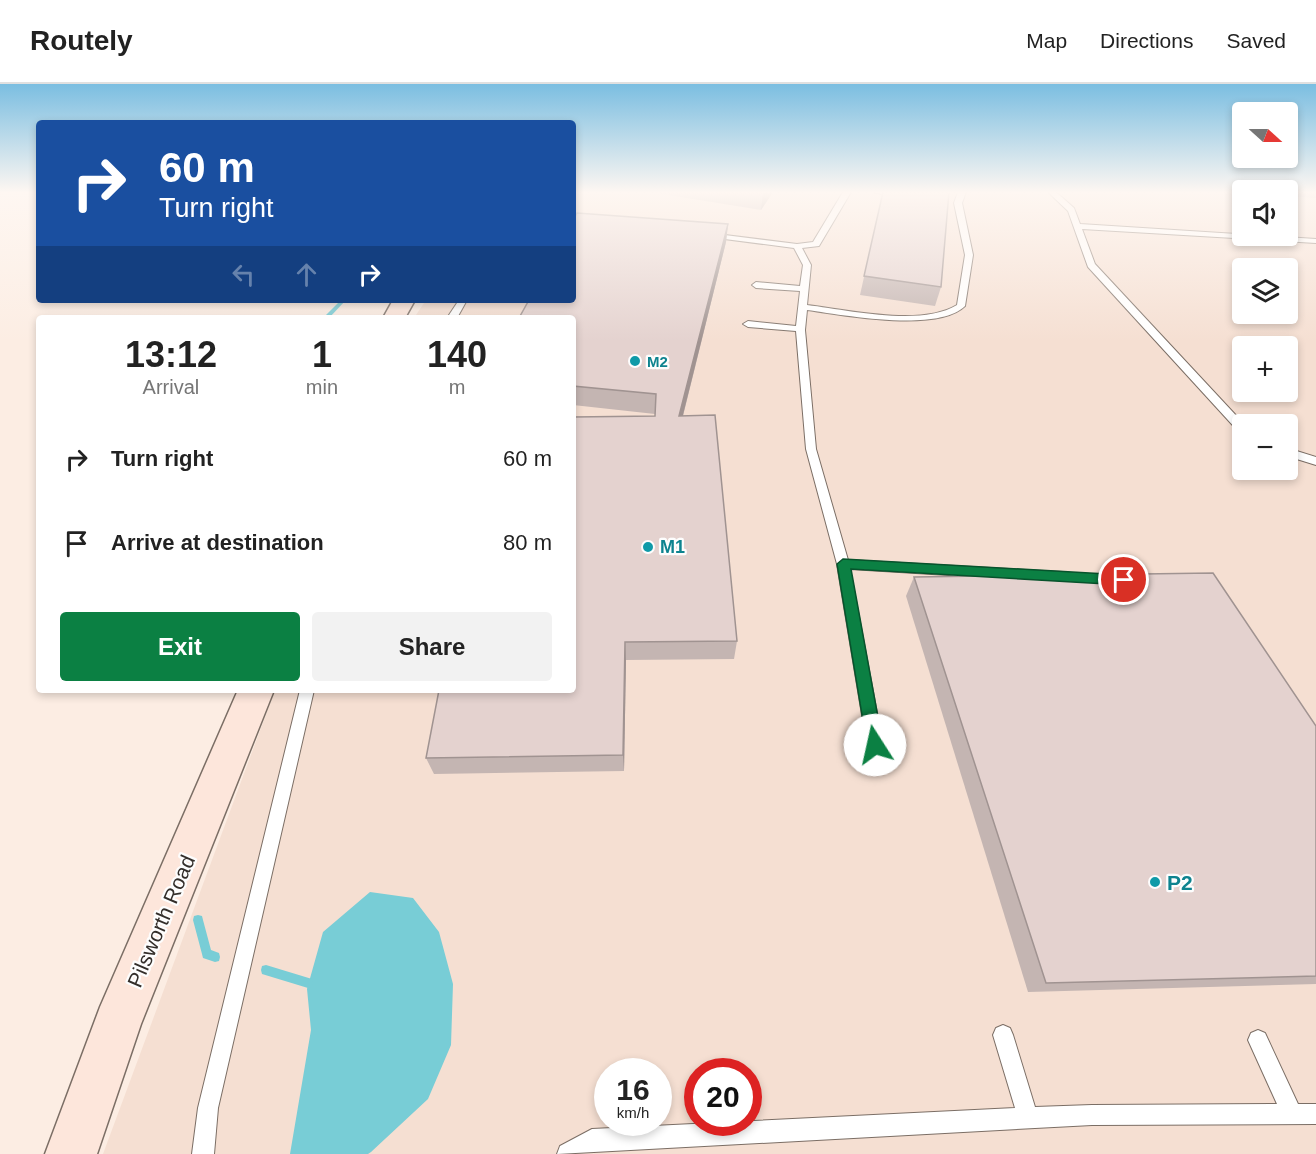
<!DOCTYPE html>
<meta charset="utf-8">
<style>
:root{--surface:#fff;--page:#f2f2f2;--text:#222;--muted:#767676;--line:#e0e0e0;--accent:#0b8043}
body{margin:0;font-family:Helvetica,sans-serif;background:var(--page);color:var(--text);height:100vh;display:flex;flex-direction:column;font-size:22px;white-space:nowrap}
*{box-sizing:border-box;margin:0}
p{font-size:20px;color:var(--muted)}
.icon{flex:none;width:33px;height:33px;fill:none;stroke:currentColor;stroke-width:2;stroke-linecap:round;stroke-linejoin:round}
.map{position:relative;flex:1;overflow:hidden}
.drawer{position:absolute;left:36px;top:231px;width:540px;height:378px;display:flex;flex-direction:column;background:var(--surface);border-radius:6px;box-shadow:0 3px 9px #0003}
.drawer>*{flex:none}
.hud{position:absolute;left:36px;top:36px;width:540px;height:183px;border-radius:6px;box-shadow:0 3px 9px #0003;background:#1a4fa0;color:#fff;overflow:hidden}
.needle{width:39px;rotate:111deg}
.tools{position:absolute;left:1232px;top:18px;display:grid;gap:12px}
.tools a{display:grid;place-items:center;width:66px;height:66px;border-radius:6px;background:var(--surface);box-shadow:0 3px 9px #0003;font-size:30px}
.speed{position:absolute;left:594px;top:974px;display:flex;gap:12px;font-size:30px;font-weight:700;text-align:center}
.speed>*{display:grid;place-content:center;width:78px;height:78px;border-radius:50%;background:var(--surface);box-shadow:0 3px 9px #0003;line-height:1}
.speed small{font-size:15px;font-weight:400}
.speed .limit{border:9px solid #d22;background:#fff;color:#111}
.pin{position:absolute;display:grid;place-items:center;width:51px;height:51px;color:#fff;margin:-26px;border:3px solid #fff;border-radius:50%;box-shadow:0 2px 6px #0007}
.me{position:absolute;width:66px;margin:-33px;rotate:350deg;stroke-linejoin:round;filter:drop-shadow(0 0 4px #0008)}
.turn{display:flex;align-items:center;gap:21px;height:126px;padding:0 24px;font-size:27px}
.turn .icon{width:78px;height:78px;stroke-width:2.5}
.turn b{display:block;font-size:42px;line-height:51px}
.lanes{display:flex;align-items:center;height:57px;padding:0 24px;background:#0003;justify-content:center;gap:30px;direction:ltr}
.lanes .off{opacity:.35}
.eta{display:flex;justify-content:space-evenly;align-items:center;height:102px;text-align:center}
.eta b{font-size:36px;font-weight:700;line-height:42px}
.primary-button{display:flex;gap:12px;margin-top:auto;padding:12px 24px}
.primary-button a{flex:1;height:69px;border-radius:6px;background:var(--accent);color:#fff;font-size:24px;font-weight:700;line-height:69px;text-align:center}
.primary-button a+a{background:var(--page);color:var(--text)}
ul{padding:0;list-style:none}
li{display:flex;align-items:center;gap:18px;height:84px;padding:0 24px}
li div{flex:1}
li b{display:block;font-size:22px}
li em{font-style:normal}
header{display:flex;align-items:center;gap:36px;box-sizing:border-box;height:84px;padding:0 30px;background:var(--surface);border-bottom:2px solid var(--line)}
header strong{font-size:28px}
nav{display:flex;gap:33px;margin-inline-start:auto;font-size:21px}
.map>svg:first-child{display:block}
.built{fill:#f5dfd2;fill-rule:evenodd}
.water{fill:#78cdd6}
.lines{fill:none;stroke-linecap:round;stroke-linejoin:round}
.stream{fill:#78cdd6;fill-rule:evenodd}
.lane-casing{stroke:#7b6e65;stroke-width:2}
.secondary-casing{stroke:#7b6e65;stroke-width:3}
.lane{fill:#fff;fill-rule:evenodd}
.secondary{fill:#fde6db;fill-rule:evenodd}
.wall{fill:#c4b5b2}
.shaded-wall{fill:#a09391}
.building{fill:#e4d2cf;stroke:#a09391;stroke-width:1.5}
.route{fill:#0b8043;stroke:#07532c;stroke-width:1.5}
.culture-dot{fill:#0f9aa8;stroke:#fdfdfd;stroke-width:2}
.labels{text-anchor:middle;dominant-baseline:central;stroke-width:4.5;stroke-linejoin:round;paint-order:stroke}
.far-culture-label{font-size:15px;font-weight:bold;fill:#0d838f;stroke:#fdfdfd;text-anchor:start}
.culture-label{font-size:18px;font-weight:bold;fill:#0d838f;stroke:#fdfdfd;text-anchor:start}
.near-culture-label{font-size:21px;font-weight:bold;fill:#0d838f;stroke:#fdfdfd;text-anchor:start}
.near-street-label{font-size:21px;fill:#332e2a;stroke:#fdfdfd}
</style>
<header>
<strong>Routely</strong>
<nav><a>Map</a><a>Directions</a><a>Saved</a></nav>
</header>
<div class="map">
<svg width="1316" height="1070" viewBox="0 0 1316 1070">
<rect width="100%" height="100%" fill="#fcede3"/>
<!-- built -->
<path class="built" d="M 573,108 L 1242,108 L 1242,152 L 1287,152 L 1287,108 L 1316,108 L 1316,1070 L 103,1070 L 275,606 L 573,606 L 573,234 L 414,234 L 426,216 L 573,216 ZM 1242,184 L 1287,184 L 1287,230 L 1242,230 ZM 1242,262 L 1287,262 L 1287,308 L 1242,308 ZM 1242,340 L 1287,340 L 1287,386 L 1242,386 ZM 608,987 L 658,987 L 658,1038 L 608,1038 ZM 698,987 L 748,987 L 748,1038 L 698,1038 Z"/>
<!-- water -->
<path class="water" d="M 370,808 L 413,814 L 439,848 L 453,900 L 451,961 L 428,1015 L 371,1068 L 368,1070 L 290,1070 L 311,946 L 307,905 L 323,848 Z"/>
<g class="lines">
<!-- stream -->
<g class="stream">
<path d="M 341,216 L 346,216 L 329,234 L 323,234 Z"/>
<path d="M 198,831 L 202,832 L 203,836 L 211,866 L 219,869 L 220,873 L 219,877 L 215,878 L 203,874 L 202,870 L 193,836 L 194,832 Z"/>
<path d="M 266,881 L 312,895 L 313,899 L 312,903 L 308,904 L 262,890 L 261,886 L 262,882 Z"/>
</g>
<defs>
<g id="lane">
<path d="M 843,108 L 851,108 L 819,162 L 802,164 L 811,181 L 807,221 C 848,226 921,243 957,221 L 965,171 L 954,119 L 958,108 L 966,108 L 962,119 L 973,171 L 965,222 C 937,249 844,231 807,226 L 805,246 L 816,365 L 848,476 L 1063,488 L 1069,493 L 1063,498 L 850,485 L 883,661 L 880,666 L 875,668 L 870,666 L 867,661 L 837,480 L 806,365 L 796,247 L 748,243 L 743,240 L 748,237 L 796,242 L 800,207 L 756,204 L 752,201 L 756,198 L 800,202 L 803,181 L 794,164 L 709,153 L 705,151 L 709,149 L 797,160 L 813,158 Z"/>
<path d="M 872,108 L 890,108 L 905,112 L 901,114 Z"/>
<path d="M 1048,108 L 1056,108 L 1074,124 L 1080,140 L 1316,155 L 1316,159 L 1082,145 L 1095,180 L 1244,340 L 1242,340 L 1242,348 L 1238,347 L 1088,183 L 1068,127 Z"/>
<path d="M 459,216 L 467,216 L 457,234 L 447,234 Z"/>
<path d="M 1287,364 L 1316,373 L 1316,381 L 1287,372 Z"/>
<path d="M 300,606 L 314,606 L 218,1024 L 214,1070 L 192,1070 L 198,1024 Z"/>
<path d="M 1003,941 L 1010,944 L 1013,951 L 1035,1023 L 1092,1021 L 1277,1020 L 1248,956 L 1251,949 L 1258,946 L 1265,949 L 1298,1020 L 1316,1020 L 1316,1040 L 1092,1041 L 557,1070 L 560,1062 L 592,1045 L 1015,1024 L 993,951 L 996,944 Z"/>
</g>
<g id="secondary">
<path d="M 393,216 L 415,216 L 405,234 L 383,234 Z"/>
<path d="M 238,606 L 274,606 L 141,940 L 97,1070 L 45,1070 L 100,923 Z"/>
</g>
</defs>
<!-- lane casing -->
<use href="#lane" class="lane-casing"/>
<!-- secondary casing -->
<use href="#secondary" class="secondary-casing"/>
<!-- lane -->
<use href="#lane" class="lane"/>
<!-- secondary -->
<use href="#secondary" class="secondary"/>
</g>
<!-- wall -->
<g class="wall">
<path d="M 650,108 L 773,108 L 761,126 Z"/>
<path d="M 883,108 L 941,203 L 935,222 L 860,211 Z"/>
<path d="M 1221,108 L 1242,108 L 1242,109 Z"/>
<path d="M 1287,108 L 1316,108 L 1316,114 L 1287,112 Z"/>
<path d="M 728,140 L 726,158 L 683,332 L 737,557 L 734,575 L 626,576 L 624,687 L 434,690 L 426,674 L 655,332 L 655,330 L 573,321 L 573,234 Z"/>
<path d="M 914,493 L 1316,642 L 1316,900 L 1028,908 L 906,512 Z"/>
</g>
<!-- shaded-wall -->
<g class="shaded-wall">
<path d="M 763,108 L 773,108 L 761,126 Z"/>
<path d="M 728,140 L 726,158 L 678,351 L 679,332 Z"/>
<path d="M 625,558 L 626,576 L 624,687 L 623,671 Z"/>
</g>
<!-- building -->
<g class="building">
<path d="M 883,108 L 949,108 L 941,203 L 864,192 Z"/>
<path d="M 577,129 L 728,140 L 679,332 L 715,331 L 737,557 L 625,558 L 623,671 L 426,674 L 439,606 L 573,606 L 573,333 L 655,332 L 656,310 L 573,302 L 573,234 L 519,234 L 529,216 L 573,216 L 573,136 Z"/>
<path d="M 1213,489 L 1316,642 L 1316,892 L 1046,899 L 914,493 Z"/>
</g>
<!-- sky -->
<linearGradient id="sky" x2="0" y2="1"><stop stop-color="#7bbee1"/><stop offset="0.42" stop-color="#fef7f2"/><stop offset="1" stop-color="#fef7f2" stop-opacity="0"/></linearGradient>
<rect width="1316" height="258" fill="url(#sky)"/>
<!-- route -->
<path class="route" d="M 843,475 L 1124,491 L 1130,496 L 1124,501 L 851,485 L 883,661 L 881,666 L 875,668 L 870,666 L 867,661 L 837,480 Z"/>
<!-- markers -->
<g class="culture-dot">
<circle cx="635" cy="277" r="6"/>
<circle cx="648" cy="463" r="6"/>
<circle cx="1155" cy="798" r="6"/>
</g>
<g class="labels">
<!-- far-culture labels -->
<g class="far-culture-label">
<text x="647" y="277">M2</text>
</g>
<!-- culture labels -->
<g class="culture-label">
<text x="660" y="463">M1</text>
</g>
<!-- near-culture labels -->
<g class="near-culture-label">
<text x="1167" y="798">P2</text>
</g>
<!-- near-street labels -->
<g class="near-street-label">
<text transform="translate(161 837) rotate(-67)">Pilsworth Road</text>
</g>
</g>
</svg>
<div class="tools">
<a><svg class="needle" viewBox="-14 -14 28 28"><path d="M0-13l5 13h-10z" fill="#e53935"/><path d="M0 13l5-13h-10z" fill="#767676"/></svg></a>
<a><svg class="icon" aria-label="sound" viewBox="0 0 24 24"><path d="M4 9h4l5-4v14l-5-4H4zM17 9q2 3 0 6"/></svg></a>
<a><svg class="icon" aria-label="layers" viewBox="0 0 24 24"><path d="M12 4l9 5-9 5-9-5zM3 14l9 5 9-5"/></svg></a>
<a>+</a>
<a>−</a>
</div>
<div class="speed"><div>16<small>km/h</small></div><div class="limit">20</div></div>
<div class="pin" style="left:1124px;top:496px;background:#d93025"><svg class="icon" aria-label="arrive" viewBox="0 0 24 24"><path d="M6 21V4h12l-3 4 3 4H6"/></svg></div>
<svg class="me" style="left:875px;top:661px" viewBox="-20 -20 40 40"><circle r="19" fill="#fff"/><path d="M0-13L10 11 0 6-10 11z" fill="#0b8043"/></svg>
<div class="hud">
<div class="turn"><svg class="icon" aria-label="right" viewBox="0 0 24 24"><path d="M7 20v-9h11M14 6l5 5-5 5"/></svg><div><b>60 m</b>Turn right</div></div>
<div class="lanes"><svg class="icon off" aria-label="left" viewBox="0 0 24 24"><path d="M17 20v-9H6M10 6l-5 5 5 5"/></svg><svg class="icon off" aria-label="ahead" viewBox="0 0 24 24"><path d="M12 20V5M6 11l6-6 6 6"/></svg><svg class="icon" aria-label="right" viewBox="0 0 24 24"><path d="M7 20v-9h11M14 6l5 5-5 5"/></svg></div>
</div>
<section class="drawer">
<div class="eta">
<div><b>13:12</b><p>Arrival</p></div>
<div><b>1</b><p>min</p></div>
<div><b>140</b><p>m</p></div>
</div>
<ul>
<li><svg class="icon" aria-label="right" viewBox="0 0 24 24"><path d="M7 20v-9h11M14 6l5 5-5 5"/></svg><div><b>Turn right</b></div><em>60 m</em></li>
<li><svg class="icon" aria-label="arrive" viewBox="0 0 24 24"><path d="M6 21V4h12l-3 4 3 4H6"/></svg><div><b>Arrive at destination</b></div><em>80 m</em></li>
</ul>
<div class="primary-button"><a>Exit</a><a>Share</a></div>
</section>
</div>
